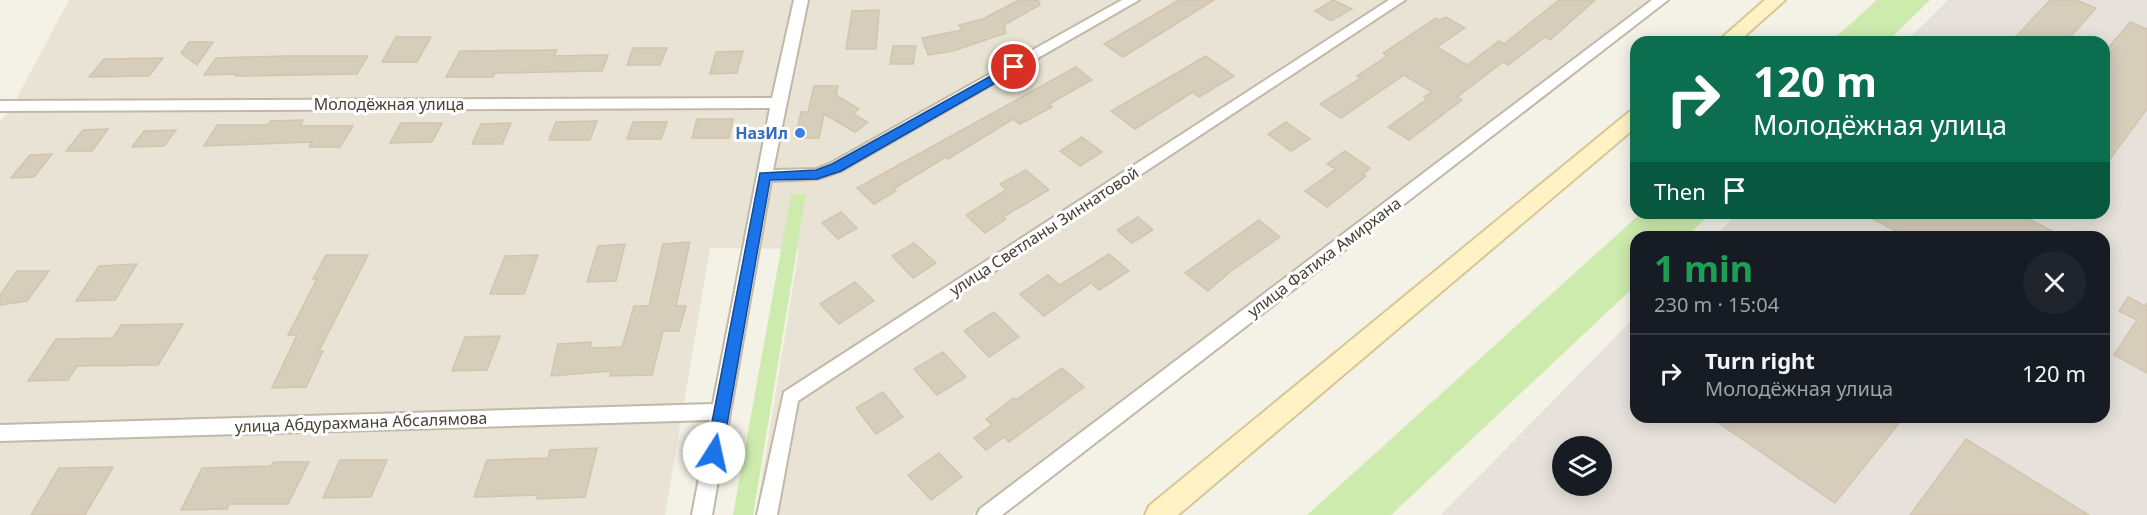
<!DOCTYPE html>
<meta charset="utf-8">
<style>
:root{--surface:#171b24;--page:#20242c;--text:#f1f3f6;--muted:#9ea1a6;--line:#363941}
body{margin:0;font-family:"Noto Sans",sans-serif;background:var(--page);color:var(--text);height:100vh;display:flex;flex-direction:column;font-size:22px;white-space:nowrap}
*{box-sizing:border-box;margin:0}
p{font-size:20px;color:var(--muted)}
.icon{flex:none;width:33px;height:33px;fill:none;stroke:currentColor;stroke-width:2;stroke-linecap:round;stroke-linejoin:round}
.map{position:relative;flex:1;overflow:hidden}
.sheet{position:absolute;left:1630px;top:231px;width:480px;height:192px;display:flex;flex-direction:column;background:var(--surface);border-radius:18px;box-shadow:0 3px 15px #0003}
.sheet>*{flex:none}
.top-card{position:absolute;left:1630px;top:36px;width:480px;height:183px;border-radius:18px;box-shadow:0 3px 15px #0003;background:#0b6e4f;color:#fff;overflow:hidden}
.fabs{position:absolute;left:1552px;top:436px;display:grid;gap:12px}
.fabs a{display:grid;place-items:center;width:60px;height:60px;border-radius:50%;background:var(--surface);box-shadow:0 3px 15px #0003;font-size:30px}
.pin{position:absolute;display:grid;place-items:center;width:51px;height:51px;color:#fff;margin:-26px;border:3px solid #fff;border-radius:50%;box-shadow:0 2px 6px #0007}
.me{position:absolute;width:66px;margin:-33px;rotate:10deg;stroke-linejoin:round;filter:drop-shadow(0 0 4px #0008)}
.turn{display:flex;align-items:center;gap:21px;height:126px;padding:0 24px;font-size:27px}
.turn .icon{width:78px;height:78px;stroke-width:2.5}
.turn b{display:block;font-size:42px;line-height:51px}
.then{display:flex;align-items:center;height:57px;padding:0 24px;background:#0003;gap:12px;font-size:22px}
.round{display:grid;place-items:center;flex:none;width:63px;height:63px;border-radius:32px;background:var(--page)}
.overview{display:flex;align-items:center;justify-content:space-between;height:102px;padding:0 24px}
h1{font-size:36px;font-weight:700;line-height:45px;color:#1e9e55}
ul{padding:0;list-style:none}
li{display:flex;align-items:center;gap:18px;height:78px;padding:0 24px;border-top:2px solid var(--line)}
li div{flex:1}
li b{display:block;font-size:22px}
li em{font-style:normal}
.map>svg:first-child{display:block}
.residential{fill:#e8e3d4}
.industrial{fill:#e6e2db;fill-rule:evenodd}
.green{fill:#cdebad}
.building{fill:#d6cdbb;stroke:#d2c5ae;stroke-width:1.5}
.lines{fill:none;stroke-linecap:round;stroke-linejoin:round}
.street-casing{stroke:#c0b9a9;stroke-width:4}
.secondary-casing{stroke:#d7c794;stroke-width:4}
.street{fill:#fff;fill-rule:evenodd}
.secondary{fill:#fff3c6;fill-rule:evenodd}
.route{fill:#1a73e8;stroke:#114b97;stroke-width:1.5}
.shop-dot{fill:#3f7fe0;stroke:#fff;stroke-width:2}
.labels{text-anchor:middle;dominant-baseline:central;stroke-width:6;stroke-linejoin:round;paint-order:stroke}
.street-label{font-size:16px;fill:#484135;stroke:#fff}
.shop-label{font-size:16px;font-weight:bold;fill:#366cbe;stroke:#fff;text-anchor:end}
</style>
<div class="map">
<svg width="2147" height="515" viewBox="0 0 2147 515">
<rect width="100%" height="100%" fill="#f4f1e7"/>
<!-- residential -->
<path class="residential" d="M 69,0 L 1671,0 L 972,515 L 756,515 L 799,249 L 710,248 L 665,515 L 0,515 L 0,122 L 13,105 Z"/>
<!-- industrial -->
<path class="industrial" d="M 1948,0 L 2147,0 L 2147,515 L 1441,515 L 1636,316 L 1636,417 L 2104,417 L 2104,237 L 1714,237 L 1738,213 L 2104,213 L 2104,42 L 1906,42 ZM 1563,447 L 1602,447 L 1602,486 L 1563,486 Z"/>
<!-- green -->
<g class="green">
<path d="M 1877,0 L 1930,0 L 1887,42 L 1830,42 Z"/>
<path d="M 791,194 L 806,194 L 753,515 L 733,515 Z"/>
<path d="M 1641,213 L 1711,213 L 1686,237 L 1636,237 L 1636,285 L 1391,515 L 1307,515 Z"/>
</g>
<!-- building -->
<g class="building">
<path d="M 1019,0 L 1038,0 L 1040,5 L 1004,25 L 1006,33 L 953,51 L 928,55 L 922,38 L 962,30 L 959,25 L 983,19 Z"/>
<path d="M 1179,0 L 1214,0 L 1123,57 L 1104,44 Z"/>
<path d="M 1333,0 L 1352,9 L 1331,21 L 1315,11 Z"/>
<path d="M 1559,0 L 1595,0 L 1550,40 L 1545,37 L 1508,65 L 1503,62 L 1457,97 L 1462,100 L 1409,140 L 1388,127 L 1427,99 L 1424,97 L 1432,92 L 1404,75 L 1341,118 L 1320,104 L 1361,78 L 1357,76 L 1387,56 L 1383,53 L 1436,18 L 1440,20 L 1446,17 L 1465,28 L 1437,47 L 1467,65 L 1499,41 L 1504,44 Z"/>
<path d="M 2050,0 L 2076,0 L 2096,8 L 2066,42 L 2011,42 Z"/>
<path d="M 879,10 L 876,49 L 846,49 L 852,11 Z"/>
<path d="M 2130,22 L 2147,29 L 2147,109 L 2104,167 L 2104,53 Z"/>
<path d="M 396,37 L 431,37 L 417,62 L 382,62 Z"/>
<path d="M 189,42 L 213,42 L 197,65 L 181,53 Z"/>
<path d="M 893,46 L 916,46 L 913,64 L 890,64 Z"/>
<path d="M 633,48 L 667,48 L 660,65 L 627,65 Z"/>
<path d="M 557,50 L 554,56 L 608,55 L 602,71 L 495,73 L 493,77 L 446,77 L 460,51 Z"/>
<path d="M 743,51 L 737,73 L 710,74 L 716,52 Z"/>
<path d="M 286,56 L 368,56 L 357,74 L 236,76 L 237,74 L 204,75 L 216,58 Z"/>
<path d="M 1206,56 L 1234,76 L 1199,97 L 1193,92 L 1135,129 L 1111,111 Z"/>
<path d="M 163,58 L 149,76 L 89,77 L 104,59 Z"/>
<path d="M 1076,67 L 1092,80 L 1049,104 L 1052,107 L 1020,124 L 1013,119 L 948,159 L 946,157 L 893,189 L 896,191 L 874,204 L 857,188 Z"/>
<path d="M 814,86 L 838,86 L 836,95 L 859,109 L 853,114 L 868,122 L 855,132 L 824,114 L 819,138 L 795,138 L 801,112 L 808,112 Z"/>
<path d="M 697,119 L 733,119 L 729,138 L 692,138 Z"/>
<path d="M 303,120 L 300,126 L 353,126 L 340,147 L 309,147 L 312,142 L 204,146 L 217,125 L 268,125 L 271,121 Z"/>
<path d="M 597,121 L 590,140 L 549,140 L 556,122 Z"/>
<path d="M 633,122 L 667,122 L 661,139 L 627,139 Z"/>
<path d="M 1286,122 L 1310,139 L 1291,151 L 1268,134 Z"/>
<path d="M 401,123 L 442,123 L 432,142 L 390,143 Z"/>
<path d="M 511,123 L 502,144 L 472,144 L 481,124 Z"/>
<path d="M 108,129 L 92,151 L 66,151 L 83,130 Z"/>
<path d="M 176,130 L 164,146 L 132,147 L 144,131 Z"/>
<path d="M 1082,137 L 1102,152 L 1080,166 L 1060,151 Z"/>
<path d="M 1345,151 L 1370,168 L 1363,174 L 1366,176 L 1327,207 L 1305,191 L 1336,169 L 1327,164 Z"/>
<path d="M 52,154 L 34,177 L 11,178 L 30,155 Z"/>
<path d="M 1026,170 L 1049,190 L 1003,217 L 1006,219 L 985,233 L 966,215 L 1006,190 L 1000,184 Z"/>
<path d="M 841,212 L 857,228 L 838,239 L 822,223 Z"/>
<path d="M 1862,213 L 2017,213 L 2064,237 L 1907,237 Z"/>
<path d="M 1138,217 L 1153,230 L 1132,243 L 1117,230 Z"/>
<path d="M 1259,220 L 1280,237 L 1231,271 L 1208,291 L 1185,273 Z"/>
<path d="M 690,242 L 676,306 L 686,306 L 679,331 L 663,331 L 652,375 L 610,376 L 611,371 L 551,376 L 558,344 L 591,342 L 590,348 L 622,347 L 634,306 L 649,306 L 663,244 Z"/>
<path d="M 914,243 L 936,263 L 913,278 L 892,256 Z"/>
<path d="M 625,244 L 616,281 L 587,282 L 598,246 Z"/>
<path d="M 1109,254 L 1129,271 L 1099,290 L 1091,283 L 1044,316 L 1020,294 L 1048,275 L 1060,285 Z"/>
<path d="M 326,255 L 368,255 L 319,351 L 323,351 L 306,387 L 272,388 L 297,335 L 288,335 L 317,279 L 313,279 Z"/>
<path d="M 538,255 L 524,294 L 490,294 L 505,256 Z"/>
<path d="M 137,264 L 115,300 L 76,301 L 99,266 Z"/>
<path d="M 17,271 L 49,271 L 27,301 L 0,305 L 0,295 Z"/>
<path d="M 855,282 L 874,301 L 839,324 L 820,304 Z"/>
<path d="M 2128,297 L 2145,306 L 2147,303 L 2147,373 L 2114,355 L 2137,320 L 2119,311 Z"/>
<path d="M 994,312 L 1019,337 L 989,357 L 964,331 Z"/>
<path d="M 183,324 L 158,365 L 77,366 L 68,380 L 28,381 L 56,339 L 113,338 L 121,325 Z"/>
<path d="M 500,336 L 487,370 L 452,371 L 465,337 Z"/>
<path d="M 943,352 L 966,377 L 937,395 L 914,369 Z"/>
<path d="M 1062,368 L 1084,387 L 1009,442 L 1004,437 L 986,450 L 974,438 L 992,425 L 986,419 L 1014,398 L 1016,400 Z"/>
<path d="M 883,392 L 903,417 L 876,434 L 856,408 Z"/>
<path d="M 1710,417 L 1904,417 L 1835,503 Z"/>
<path d="M 1966,439 L 2089,515 L 1910,515 Z"/>
<path d="M 597,448 L 585,497 L 537,499 L 538,495 L 474,497 L 487,460 L 548,458 L 550,450 Z"/>
<path d="M 939,453 L 962,477 L 931,500 L 908,475 Z"/>
<path d="M 340,460 L 387,460 L 371,497 L 323,498 Z"/>
<path d="M 274,462 L 309,462 L 288,504 L 229,504 L 227,509 L 181,510 L 202,468 L 271,466 Z"/>
<path d="M 113,467 L 85,515 L 31,515 L 59,468 Z"/>
</g>
<g class="lines">
<defs>
<g id="street">
<path d="M 794,0 L 808,0 L 773,170 L 816,169 L 831,163 L 1122,0 L 1139,0 L 841,171 L 817,179 L 771,181 L 712,515 L 692,515 L 710,420 L 0,441 L 0,425 L 713,404 L 770,108 L 0,111 L 0,101 L 772,98 Z"/>
<path d="M 1389,0 L 1405,0 L 798,401 L 777,515 L 757,515 L 784,392 Z"/>
<path d="M 1652,0 L 1668,0 L 1002,515 L 977,515 L 980,509 Z"/>
</g>
<g id="secondary">
<path d="M 1765,0 L 1785,0 L 1738,42 L 1717,42 Z"/>
<path d="M 1636,110 L 1636,127 L 1178,515 L 1145,515 L 1149,506 L 1629,112 Z"/>
</g>
</defs>
<!-- street casing -->
<use href="#street" class="street-casing"/>
<!-- secondary casing -->
<use href="#secondary" class="secondary-casing"/>
<!-- street -->
<use href="#street" class="street"/>
<!-- secondary -->
<use href="#secondary" class="secondary"/>
</g>
<!-- route -->
<path class="route" d="M 1014,63 L 1018,64 L 1018,70 L 841,171 L 817,179 L 770,180 L 722,453 L 719,458 L 714,460 L 708,458 L 706,453 L 760,173 L 816,170 L 832,164 Z"/>
<!-- markers -->
<circle class="shop-dot" cx="800" cy="133" r="6"/>
<g class="labels">
<!-- street labels -->
<g class="street-label">
<text x="389" y="104">Молодёжная улица</text>
<text transform="translate(1044 231) rotate(-33)">улица Светланы Зиннатовой</text>
<text transform="translate(1324 257) rotate(-37)">улица Фатиха Амирхана</text>
<text transform="translate(361 422) rotate(-2)">улица Абдурахмана Абсалямова</text>
</g>
<!-- shop labels -->
<g class="shop-label">
<text x="788" y="133">НазИл</text>
</g>
</g>
</svg>
<div class="fabs">
<a><svg class="icon" aria-label="layers" viewBox="0 0 24 24"><path d="M12 4l9 5-9 5-9-5zM3 14l9 5 9-5"/></svg></a>
</div>
<div class="pin" style="left:1014px;top:67px;background:#d93025"><svg class="icon" aria-label="arrive" viewBox="0 0 24 24"><path d="M6 21V4h12l-3 4 3 4H6"/></svg></div>
<svg class="me" style="left:714px;top:453px" viewBox="-20 -20 40 40"><circle r="19" fill="#fff"/><path d="M0-13L10 11 0 6-10 11z" fill="#1a73e8"/></svg>
<div class="top-card">
<div class="turn"><svg class="icon" aria-label="right" viewBox="0 0 24 24"><path d="M7 20v-9h11M14 6l5 5-5 5"/></svg><div><b>120 m</b>Молодёжная улица</div></div>
<div class="then">Then<svg class="icon" aria-label="arrive" viewBox="0 0 24 24"><path d="M6 21V4h12l-3 4 3 4H6"/></svg></div>
</div>
<section class="sheet">
<div class="overview"><div><h1>1 min</h1><p>230 m · 15:04</p></div><a class="round"><svg class="icon" aria-label="close" viewBox="0 0 24 24"><path d="M6 6l12 12M18 6L6 18"/></svg></a></div>
<ul>
<li><svg class="icon" aria-label="right" viewBox="0 0 24 24"><path d="M7 20v-9h11M14 6l5 5-5 5"/></svg><div><b>Turn right</b><p>Молодёжная улица</p></div><em>120 m</em></li>
</ul>
</section>
</div>
